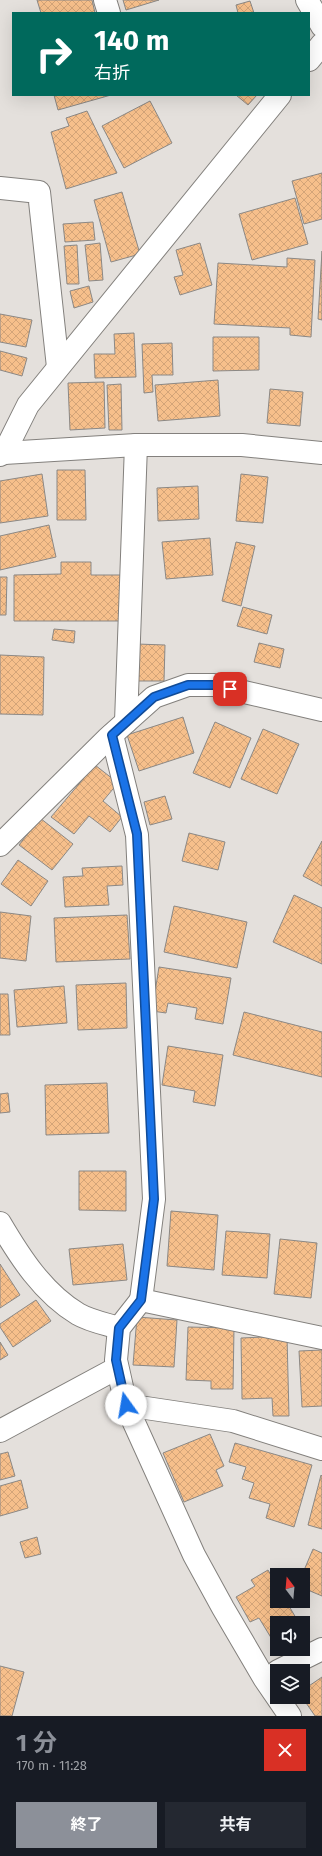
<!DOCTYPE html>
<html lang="ja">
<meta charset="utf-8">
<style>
:root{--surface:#171b24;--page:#242831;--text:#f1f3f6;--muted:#9ea1a6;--accent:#8c9099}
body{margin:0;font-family:"Fira Sans","Noto Sans JP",sans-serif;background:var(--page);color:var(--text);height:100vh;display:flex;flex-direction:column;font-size:15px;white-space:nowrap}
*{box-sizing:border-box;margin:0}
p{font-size:13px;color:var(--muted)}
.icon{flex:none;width:22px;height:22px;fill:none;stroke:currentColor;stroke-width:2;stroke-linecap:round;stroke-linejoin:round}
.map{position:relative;height:1716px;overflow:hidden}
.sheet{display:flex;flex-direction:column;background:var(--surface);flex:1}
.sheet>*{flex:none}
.guide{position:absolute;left:12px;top:12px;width:298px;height:84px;border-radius:0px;box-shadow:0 4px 16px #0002;background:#00695c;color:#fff;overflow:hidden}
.needle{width:26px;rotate:344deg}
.fabs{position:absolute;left:270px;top:1568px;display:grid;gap:8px}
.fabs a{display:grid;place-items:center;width:40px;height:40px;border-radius:0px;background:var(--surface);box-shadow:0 4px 16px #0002;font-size:20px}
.pin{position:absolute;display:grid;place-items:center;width:34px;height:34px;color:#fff;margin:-17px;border-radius:8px;box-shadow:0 2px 6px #0006}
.me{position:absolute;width:44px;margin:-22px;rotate:347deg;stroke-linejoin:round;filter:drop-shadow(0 0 3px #0008)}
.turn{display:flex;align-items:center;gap:14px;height:84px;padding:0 16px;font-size:18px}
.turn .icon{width:52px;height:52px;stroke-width:2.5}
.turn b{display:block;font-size:28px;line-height:34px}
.round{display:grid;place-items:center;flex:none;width:42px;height:42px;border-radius:0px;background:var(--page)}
.headline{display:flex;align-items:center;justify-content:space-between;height:68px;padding:0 16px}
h1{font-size:24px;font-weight:700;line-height:30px;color:var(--accent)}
.cta{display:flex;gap:8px;margin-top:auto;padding:8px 16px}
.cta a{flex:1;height:46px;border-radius:0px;background:var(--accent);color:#fff;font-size:16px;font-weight:700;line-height:46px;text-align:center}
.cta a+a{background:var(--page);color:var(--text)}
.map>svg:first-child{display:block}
.building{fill:url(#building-cross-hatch);stroke:#8b8885}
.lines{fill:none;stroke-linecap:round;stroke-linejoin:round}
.street-casing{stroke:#83807d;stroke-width:24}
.secondary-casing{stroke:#83807d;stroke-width:24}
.street{stroke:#fff;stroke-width:22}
.secondary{stroke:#fff;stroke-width:22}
.route-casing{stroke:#114b97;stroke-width:10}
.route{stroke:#1a73e8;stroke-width:7}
</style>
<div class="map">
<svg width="322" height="1716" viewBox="0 0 322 1716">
<defs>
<pattern id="building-cross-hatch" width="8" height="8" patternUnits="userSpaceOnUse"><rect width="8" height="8" fill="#f6bf8b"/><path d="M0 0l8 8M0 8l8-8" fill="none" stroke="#d3a478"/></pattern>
</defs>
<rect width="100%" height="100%" fill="#e4e0dc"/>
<!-- building -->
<g class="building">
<path d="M 37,0 L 92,0 L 95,13 L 41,13 Z"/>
<path d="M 123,0 L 159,0 L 126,10 Z"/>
<path d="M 250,1 L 254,13 L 238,13 L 236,5 Z"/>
<path d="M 54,95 L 111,95 L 58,110 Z"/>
<path d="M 236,95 L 257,95 L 248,105 Z"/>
<path d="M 150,101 L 172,143 L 124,168 L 102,126 Z"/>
<path d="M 87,111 L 117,173 L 66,189 L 51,132 L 69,126 L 66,118 Z"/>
<path d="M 322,173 L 322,219 L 304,224 L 292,181 Z"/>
<path d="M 122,192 L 140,254 L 111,262 L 94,200 Z"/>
<path d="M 295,198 L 308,244 L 252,260 L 239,214 Z"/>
<path d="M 93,222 L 95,240 L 65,242 L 63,224 Z"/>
<path d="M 100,243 L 103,280 L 89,281 L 85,245 Z"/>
<path d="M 200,243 L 212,285 L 180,295 L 174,277 L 183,275 L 176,250 Z"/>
<path d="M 77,245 L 79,284 L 67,284 L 64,246 Z"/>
<path d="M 322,251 L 322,320 L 318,319 Z"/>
<path d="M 287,258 L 315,260 L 311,337 L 290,335 L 290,328 L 214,324 L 218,263 L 287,267 Z"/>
<path d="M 89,286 L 93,302 L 74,308 L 70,291 Z"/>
<path d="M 0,314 L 32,320 L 26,347 L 0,342 Z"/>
<path d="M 134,333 L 136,377 L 95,378 L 94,354 L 115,354 L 114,334 Z"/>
<path d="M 213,337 L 259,337 L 259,370 L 213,371 Z"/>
<path d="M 172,343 L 173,375 L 152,375 L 153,392 L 144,393 L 142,344 Z"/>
<path d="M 0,351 L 27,358 L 22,376 L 0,370 Z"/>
<path d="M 218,380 L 220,416 L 158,421 L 155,385 Z"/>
<path d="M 104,382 L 105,428 L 70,430 L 68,383 Z"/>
<path d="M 121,384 L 122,430 L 109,430 L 107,385 Z"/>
<path d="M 270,389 L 303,392 L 300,426 L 267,423 Z"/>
<path d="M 57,470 L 85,470 L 86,520 L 57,520 Z"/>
<path d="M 42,474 L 48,516 L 0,523 L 0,481 Z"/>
<path d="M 241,474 L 268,477 L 263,523 L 236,521 Z"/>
<path d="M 198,486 L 199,519 L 158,521 L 157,488 Z"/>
<path d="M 49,525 L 56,557 L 0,570 L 0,536 Z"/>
<path d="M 210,538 L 213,575 L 166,579 L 162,542 Z"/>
<path d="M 236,542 L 255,546 L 241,606 L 222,601 Z"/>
<path d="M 61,562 L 91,562 L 91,575 L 123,575 L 123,621 L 14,621 L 14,575 L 61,574 Z"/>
<path d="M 0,577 L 7,577 L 6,615 L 0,615 Z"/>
<path d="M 243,607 L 272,615 L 267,634 L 237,626 Z"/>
<path d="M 54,629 L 75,631 L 74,643 L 52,640 Z"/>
<path d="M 259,643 L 284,649 L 280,668 L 254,662 Z"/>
<path d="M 137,644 L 165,645 L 164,681 L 136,681 Z"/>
<path d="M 0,655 L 44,657 L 43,715 L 0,714 Z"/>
<path d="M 183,717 L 194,753 L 139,771 L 127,735 Z"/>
<path d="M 215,722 L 251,738 L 230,788 L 193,773 Z"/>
<path d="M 263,729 L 299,744 L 277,794 L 241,779 Z"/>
<path d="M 95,765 L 118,783 L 103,801 L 122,817 L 110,832 L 89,816 L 74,834 L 51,817 Z"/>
<path d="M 165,796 L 172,819 L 150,825 L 144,802 Z"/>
<path d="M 40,818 L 73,844 L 52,870 L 19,845 Z"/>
<path d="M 189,833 L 225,842 L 218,870 L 182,861 Z"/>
<path d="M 322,841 L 322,886 L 303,876 Z"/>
<path d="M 18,860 L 48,881 L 31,906 L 1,884 Z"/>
<path d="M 122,866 L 123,885 L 107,886 L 109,905 L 65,907 L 63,877 L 83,876 L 82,868 Z"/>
<path d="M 294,895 L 322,908 L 322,964 L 273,942 Z"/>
<path d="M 174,906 L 247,922 L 237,968 L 164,952 Z"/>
<path d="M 0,912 L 31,916 L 26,961 L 0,958 Z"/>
<path d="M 127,915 L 130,959 L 56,962 L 54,918 Z"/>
<path d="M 159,967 L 231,978 L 223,1024 L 195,1019 L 197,1008 L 168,1003 L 166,1013 L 152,1011 Z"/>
<path d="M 126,983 L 127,1028 L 78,1030 L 76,985 Z"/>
<path d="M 64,986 L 67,1023 L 17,1027 L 14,990 Z"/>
<path d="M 0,994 L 8,994 L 10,1035 L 0,1035 Z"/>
<path d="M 244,1012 L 322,1032 L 322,1077 L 233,1055 Z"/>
<path d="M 168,1046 L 223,1055 L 215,1106 L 193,1102 L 195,1091 L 162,1085 Z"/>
<path d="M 107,1083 L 109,1133 L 46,1135 L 45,1085 Z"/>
<path d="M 8,1093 L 10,1112 L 0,1113 L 0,1094 Z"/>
<path d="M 79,1171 L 126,1171 L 126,1211 L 79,1210 Z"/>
<path d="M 171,1211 L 218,1215 L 214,1270 L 167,1266 Z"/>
<path d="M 226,1231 L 270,1234 L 267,1278 L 222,1275 Z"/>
<path d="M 280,1239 L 317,1243 L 311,1298 L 274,1294 Z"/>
<path d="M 123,1244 L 127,1280 L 73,1285 L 69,1249 Z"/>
<path d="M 0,1264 L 20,1295 L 0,1308 Z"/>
<path d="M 36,1300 L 51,1321 L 13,1347 L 0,1327 L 0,1324 Z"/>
<path d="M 137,1317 L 177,1320 L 174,1367 L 133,1365 Z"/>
<path d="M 188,1327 L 234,1328 L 233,1389 L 211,1389 L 211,1381 L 186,1380 Z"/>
<path d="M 287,1336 L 289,1416 L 273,1416 L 272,1398 L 242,1399 L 241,1338 Z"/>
<path d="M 0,1342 L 8,1355 L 0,1360 Z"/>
<path d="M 322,1350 L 322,1406 L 302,1407 L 299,1351 Z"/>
<path d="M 210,1434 L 224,1466 L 216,1470 L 223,1486 L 184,1502 L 163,1453 Z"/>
<path d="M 235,1443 L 312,1465 L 294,1527 L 266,1518 L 270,1504 L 249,1498 L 254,1483 L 242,1479 L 246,1467 L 229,1462 Z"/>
<path d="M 8,1452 L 15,1476 L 0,1480 L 0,1454 Z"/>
<path d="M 321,1475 L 322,1476 L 322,1529 L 308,1525 Z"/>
<path d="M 21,1480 L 28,1508 L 0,1516 L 0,1486 Z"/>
<path d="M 37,1537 L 41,1554 L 25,1558 L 20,1542 Z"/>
<path d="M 313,1549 L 322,1553 L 322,1596 L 303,1588 L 302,1575 Z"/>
<path d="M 268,1570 L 277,1585 L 277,1601 L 286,1601 L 299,1623 L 277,1623 L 277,1638 L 273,1641 L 259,1618 L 250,1622 L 236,1597 L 255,1586 L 251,1580 Z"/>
<path d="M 0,1666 L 24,1672 L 12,1716 L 0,1716 Z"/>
<path d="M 322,1677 L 322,1716 L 315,1716 L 302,1697 L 303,1690 Z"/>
</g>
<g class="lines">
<defs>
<g id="street">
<path d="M 105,0 L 109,13"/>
<path d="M 307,0 L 322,26"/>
<path d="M 309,60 L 322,44"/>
<path d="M 0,188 L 39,192 L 58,367"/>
<path d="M 4,453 L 28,405 L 280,95"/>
<path d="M 126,722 L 136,445"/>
<path d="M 112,735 L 137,835 L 154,1199 L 141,1300"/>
<path d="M 0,845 L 107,739 L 154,697 L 188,685 L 214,685 L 322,710"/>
<path d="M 0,1223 C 20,1257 43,1293 78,1314 C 90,1321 106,1324 119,1328"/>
<path d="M 126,1405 L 233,1421 L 322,1449"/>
<path d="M 0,1431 L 117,1368"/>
<path d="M 278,1671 L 322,1649"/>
<path d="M 290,1716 L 264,1678 L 223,1608 L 194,1555 L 126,1405 L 116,1360 L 119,1328 L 141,1300 L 322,1338"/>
</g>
<path id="secondary" d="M 0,455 L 4,453 L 136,445 L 242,445 L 322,453"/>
</defs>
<!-- street casing -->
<use href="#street" class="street-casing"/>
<!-- secondary casing -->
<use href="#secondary" class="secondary-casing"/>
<!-- street -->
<use href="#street" class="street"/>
<!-- secondary -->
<use href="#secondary" class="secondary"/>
</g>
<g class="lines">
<defs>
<path id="route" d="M 126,1405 L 116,1360 L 119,1328 L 141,1300 L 154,1199 L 137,834 L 112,735 L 154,697 L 188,685 L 214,685 L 230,689"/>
</defs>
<!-- route casing -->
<use href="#route" class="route-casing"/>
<!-- route -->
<use href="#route" class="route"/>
</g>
</svg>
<div class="fabs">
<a><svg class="needle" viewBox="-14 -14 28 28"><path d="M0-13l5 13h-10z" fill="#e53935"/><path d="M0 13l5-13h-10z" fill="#9ea1a6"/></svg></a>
<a><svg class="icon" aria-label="sound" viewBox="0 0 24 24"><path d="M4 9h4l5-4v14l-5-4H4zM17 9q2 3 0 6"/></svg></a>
<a><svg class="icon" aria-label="layers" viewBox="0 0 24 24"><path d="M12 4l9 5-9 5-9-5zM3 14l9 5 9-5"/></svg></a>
</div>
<div class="pin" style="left:230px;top:689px;background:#d93025"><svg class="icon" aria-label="arrive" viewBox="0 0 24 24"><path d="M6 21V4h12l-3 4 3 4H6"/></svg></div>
<svg class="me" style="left:126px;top:1405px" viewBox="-20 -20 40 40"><circle r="19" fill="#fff"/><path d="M0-13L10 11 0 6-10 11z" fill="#1a73e8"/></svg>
<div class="guide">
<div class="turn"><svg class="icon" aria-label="right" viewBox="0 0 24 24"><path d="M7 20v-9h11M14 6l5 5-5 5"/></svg><div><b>140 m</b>右折</div></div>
</div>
</div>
<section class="sheet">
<div class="headline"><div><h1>1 分</h1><p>170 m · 11:28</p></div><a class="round" style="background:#d93025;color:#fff"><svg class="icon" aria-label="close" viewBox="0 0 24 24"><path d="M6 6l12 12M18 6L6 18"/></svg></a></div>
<div class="cta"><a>終了</a><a>共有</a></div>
</section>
